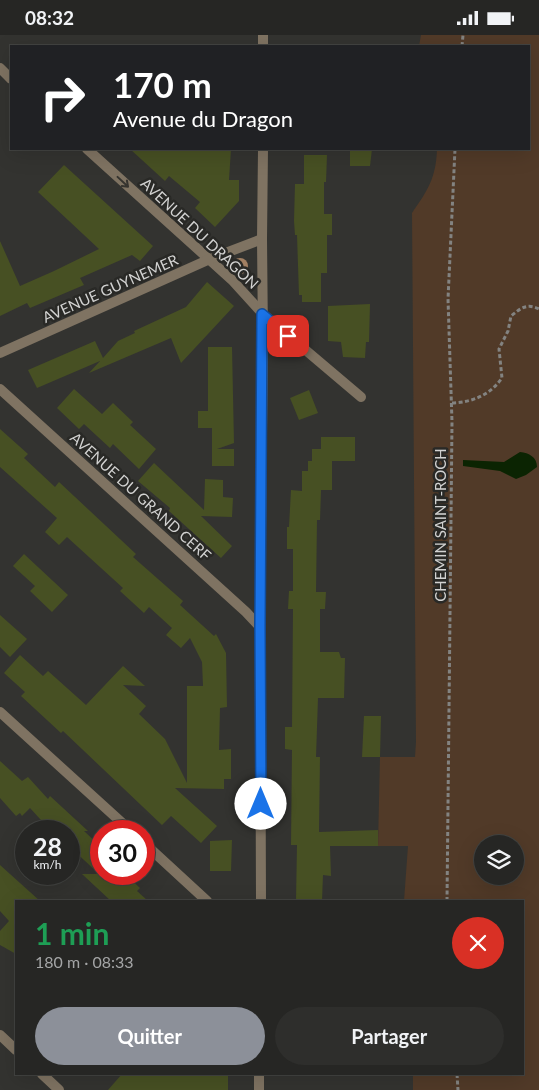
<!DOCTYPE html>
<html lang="fr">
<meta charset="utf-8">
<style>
:root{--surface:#262624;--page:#2e2e2c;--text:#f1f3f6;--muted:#a4a5a6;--line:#424341;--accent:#8c9099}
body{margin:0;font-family:Lato,sans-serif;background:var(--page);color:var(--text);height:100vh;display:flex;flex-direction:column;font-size:19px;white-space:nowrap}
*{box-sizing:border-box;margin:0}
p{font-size:16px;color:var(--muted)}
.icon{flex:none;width:28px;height:28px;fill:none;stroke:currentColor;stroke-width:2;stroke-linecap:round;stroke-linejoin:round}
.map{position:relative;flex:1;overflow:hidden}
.panel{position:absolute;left:15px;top:865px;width:509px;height:175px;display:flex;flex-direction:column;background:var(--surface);border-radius:0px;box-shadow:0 5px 20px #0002,0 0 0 1px var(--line)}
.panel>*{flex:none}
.banner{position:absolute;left:10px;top:10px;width:520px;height:105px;border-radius:0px;box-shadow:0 5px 20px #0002,0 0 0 1px var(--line);background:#202124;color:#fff;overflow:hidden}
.buttons{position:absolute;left:474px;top:800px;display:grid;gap:10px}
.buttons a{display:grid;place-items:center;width:50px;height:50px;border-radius:50%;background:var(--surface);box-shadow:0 5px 20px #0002,0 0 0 1px var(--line);font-size:25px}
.speed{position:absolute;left:15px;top:785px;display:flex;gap:10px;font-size:25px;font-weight:700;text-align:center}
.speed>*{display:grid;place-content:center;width:65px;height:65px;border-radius:50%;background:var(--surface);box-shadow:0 5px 20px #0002,0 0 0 1px var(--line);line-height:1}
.speed small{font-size:12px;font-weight:400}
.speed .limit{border:8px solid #d22;background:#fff;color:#111}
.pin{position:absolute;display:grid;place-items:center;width:42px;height:42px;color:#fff;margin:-21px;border-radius:10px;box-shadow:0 2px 8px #0006}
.me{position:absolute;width:55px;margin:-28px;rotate:0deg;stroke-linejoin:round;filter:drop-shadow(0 0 4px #0008)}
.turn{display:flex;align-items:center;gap:18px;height:105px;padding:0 20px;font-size:22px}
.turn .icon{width:65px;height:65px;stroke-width:2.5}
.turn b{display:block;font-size:35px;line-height:42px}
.round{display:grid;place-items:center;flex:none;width:52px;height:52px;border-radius:26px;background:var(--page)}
.overview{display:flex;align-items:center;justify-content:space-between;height:85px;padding:0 20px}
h1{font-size:30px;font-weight:700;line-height:38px;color:#1e9e55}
.cta{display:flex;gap:10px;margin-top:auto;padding:10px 20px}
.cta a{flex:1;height:58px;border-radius:30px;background:var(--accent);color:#fff;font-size:20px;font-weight:700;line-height:58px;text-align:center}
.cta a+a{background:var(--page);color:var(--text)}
.status{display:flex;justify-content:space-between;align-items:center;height:35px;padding:0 25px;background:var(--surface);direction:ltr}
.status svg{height:14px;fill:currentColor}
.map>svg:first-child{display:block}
.green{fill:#513a28;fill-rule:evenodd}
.water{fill:#0b2402}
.building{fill:#475023}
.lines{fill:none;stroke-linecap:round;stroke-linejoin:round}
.path{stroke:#838381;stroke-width:3;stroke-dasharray:4 2.5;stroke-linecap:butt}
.street{stroke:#7f7362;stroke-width:10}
.tree{fill:#a28063}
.oneway{stroke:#36342f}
.route-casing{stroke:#114b97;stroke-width:12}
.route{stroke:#1a73e8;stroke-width:9}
.labels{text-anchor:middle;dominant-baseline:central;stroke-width:5;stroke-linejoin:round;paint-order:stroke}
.street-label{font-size:15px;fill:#d2d2d1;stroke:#292926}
</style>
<div class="status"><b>08:32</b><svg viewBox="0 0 49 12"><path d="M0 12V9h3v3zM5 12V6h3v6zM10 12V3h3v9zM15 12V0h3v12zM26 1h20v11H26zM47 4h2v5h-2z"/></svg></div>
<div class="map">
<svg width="539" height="1055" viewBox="0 0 539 1055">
<rect width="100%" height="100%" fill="#333330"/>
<!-- green -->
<path class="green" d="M 421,0 L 539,0 L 539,1055 L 413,1055 L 413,1039 L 522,1039 L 522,866 L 404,866 L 408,811 L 378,811 L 380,722 L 415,722 L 416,707 L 412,178 C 428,155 436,143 437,114 L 529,114 L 529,11 L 419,11 ZM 482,809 L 515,809 L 515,841 L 482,841 Z"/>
<!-- water -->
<path class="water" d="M 520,417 C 529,418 537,422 537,432 L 526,440 L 516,444 L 500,436 L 463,431 L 463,425 L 504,427 Z"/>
<!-- building -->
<g class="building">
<path d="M 130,114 L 231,114 L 229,145 L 239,145 L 239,166 L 215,192 L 195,173 L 200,167 L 169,141 L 165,146 Z"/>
<path d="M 350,114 L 372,114 L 370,131 L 350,131 Z"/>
<path d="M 304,120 L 327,120 L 326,147 L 324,147 L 324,179 L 332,179 L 332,200 L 327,200 L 327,238 L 321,238 L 321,267 L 302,267 L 302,260 L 299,260 L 297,200 L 295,200 L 294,186 L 295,149 L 304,149 Z"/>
<path d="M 64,130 L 153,211 L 140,226 L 132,220 L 80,243 L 84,250 L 30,273 L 27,268 L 0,281 L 0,206 L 20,251 L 54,236 L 99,214 L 38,157 Z"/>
<path d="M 207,247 L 234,271 L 181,328 L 171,303 L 89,338 L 100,326 L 37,353 L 28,335 L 95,306 L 103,323 L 118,306 L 135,298 L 134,296 L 186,272 Z"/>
<path d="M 370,269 L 369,307 L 366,307 L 365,323 L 343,322 L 341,307 L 328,306 L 328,271 Z"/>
<path d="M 208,312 L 232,312 L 234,408 L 217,414 L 234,414 L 234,431 L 212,431 L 212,393 L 198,393 L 198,376 L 208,376 Z"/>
<path d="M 74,354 L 102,379 L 113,368 L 133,387 L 130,390 L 156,414 L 139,434 L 113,409 L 110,413 L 84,389 L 79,394 L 57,373 Z"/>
<path d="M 309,355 L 318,378 L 299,385 L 290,363 Z"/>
<path d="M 0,394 L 28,419 L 24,423 L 55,452 L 59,447 L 136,519 L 133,522 L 183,566 L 180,570 L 214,601 L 216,599 L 226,618 L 227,672 L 220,673 L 219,715 L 231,714 L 231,744 L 224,744 L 224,754 L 175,753 L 217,791 L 201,808 L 171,781 L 162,790 L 63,696 L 61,698 L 21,661 L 25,657 L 4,638 L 20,620 L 43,641 L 48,636 L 86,670 L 123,631 L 145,651 L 123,650 L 146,671 L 139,679 L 165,704 L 187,748 L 187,651 L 203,651 L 202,627 L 190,603 L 181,613 L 166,600 L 172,593 L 149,572 L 144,578 L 120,556 L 123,553 L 67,502 L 59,510 L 45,497 L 57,483 L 0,432 Z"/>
<path d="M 321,402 L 355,402 L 355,426 L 332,426 L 332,455 L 321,455 L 320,485 L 317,485 L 316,557 L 326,557 L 325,574 L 320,574 L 320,617 L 339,617 L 341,623 L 345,623 L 344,663 L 318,663 L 316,722 L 320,722 L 319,797 L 378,795 L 378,811 L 330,811 L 331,841 L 323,840 L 322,866 L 296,866 L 297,810 L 291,810 L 292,715 L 285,714 L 285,692 L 292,692 L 293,574 L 288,574 L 289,556 L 293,556 L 293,514 L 287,514 L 287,492 L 289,492 L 291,455 L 302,456 L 302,436 L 308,436 L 308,426 L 312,426 L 312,414 L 321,414 Z"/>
<path d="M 154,428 L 204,475 L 205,444 L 223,445 L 223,462 L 233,463 L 232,482 L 201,481 L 232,511 L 221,523 L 169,476 L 170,473 L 138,446 Z"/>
<path d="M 24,519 L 68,560 L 52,577 L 30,556 L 35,551 L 13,531 Z"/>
<path d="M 0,580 L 27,604 L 10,622 L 0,612 Z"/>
<path d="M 364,681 L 381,681 L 380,722 L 362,722 Z"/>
<path d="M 0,726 L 22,746 L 28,742 L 48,764 L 50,761 L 88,796 L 84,796 L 101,812 L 101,839 L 125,839 L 140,853 L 137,856 L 148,866 L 111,866 L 82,839 L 99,839 L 69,811 L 69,796 L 51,796 L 30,773 L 22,781 L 20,778 L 16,781 L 0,763 Z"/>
<path d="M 232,805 L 231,836 L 210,836 L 210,806 Z"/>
<path d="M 0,830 L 40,866 L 16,866 L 16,919 L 0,910 L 0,896 L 9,886 L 0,876 Z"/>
<path d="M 122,1039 L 228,1039 L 228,1055 L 108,1055 Z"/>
</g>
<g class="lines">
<!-- path -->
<g class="path">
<path d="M 462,11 L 463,0"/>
<path d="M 452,368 C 473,367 490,360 502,343 L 499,314 L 508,296 L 511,281 C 521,273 527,268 539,274"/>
<path d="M 447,866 L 452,387 L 448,264 L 455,114"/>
<path d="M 457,1039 L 458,1055"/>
</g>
<!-- street -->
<g class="street">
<path d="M 263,11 L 263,0"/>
<path d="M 0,33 L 11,44"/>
<path d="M 87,114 L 232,245 L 263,279 L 361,362"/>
<path d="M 0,318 L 210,224 L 262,204"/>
<path d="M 0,354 L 246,577 L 260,592"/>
<path d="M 0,677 L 131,796"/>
<path d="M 144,808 L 207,866"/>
<path d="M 261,866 L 260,592 L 263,303 L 262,204 L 263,114"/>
<path d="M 0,1000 L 16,1015"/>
<path d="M 42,1039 L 59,1055"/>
<path d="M 259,1055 L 259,1039"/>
</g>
</g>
<!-- trees -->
<circle class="tree" cx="240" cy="231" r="8"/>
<!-- one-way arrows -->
<defs><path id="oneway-shaft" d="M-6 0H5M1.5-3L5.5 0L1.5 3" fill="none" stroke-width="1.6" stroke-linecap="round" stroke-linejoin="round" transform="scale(1.25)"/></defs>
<use class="oneway" href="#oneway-shaft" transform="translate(123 147) rotate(43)"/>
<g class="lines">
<defs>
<path id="route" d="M 261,769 L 260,592 L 262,279 L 288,301"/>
</defs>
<!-- route casing -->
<use href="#route" class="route-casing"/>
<!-- route -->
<use href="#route" class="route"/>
</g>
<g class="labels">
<!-- street labels -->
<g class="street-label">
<text transform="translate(200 198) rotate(43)">AVENUE DU DRAGON</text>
<text transform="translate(110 253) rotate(-24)">AVENUE GUYNEMER</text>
<text transform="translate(141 461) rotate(42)">AVENUE DU GRAND CERF</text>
<text transform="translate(440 490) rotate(-90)">CHEMIN SAINT-ROCH</text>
</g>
</g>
</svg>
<div class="buttons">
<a><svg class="icon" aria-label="layers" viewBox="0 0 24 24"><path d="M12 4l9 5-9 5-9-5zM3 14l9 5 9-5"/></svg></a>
</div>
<div class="speed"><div>28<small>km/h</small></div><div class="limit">30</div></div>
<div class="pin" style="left:288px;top:301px;background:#d93025"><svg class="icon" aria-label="arrive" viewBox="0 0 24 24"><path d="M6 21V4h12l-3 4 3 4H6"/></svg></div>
<svg class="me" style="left:261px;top:769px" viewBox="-20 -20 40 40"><circle r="19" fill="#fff"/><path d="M0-13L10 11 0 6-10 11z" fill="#1a73e8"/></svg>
<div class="banner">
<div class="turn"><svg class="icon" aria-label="right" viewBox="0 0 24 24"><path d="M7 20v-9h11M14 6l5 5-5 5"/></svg><div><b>170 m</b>Avenue du Dragon</div></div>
</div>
<section class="panel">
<div class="overview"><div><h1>1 min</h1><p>180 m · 08:33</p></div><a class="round" style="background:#d93025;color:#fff"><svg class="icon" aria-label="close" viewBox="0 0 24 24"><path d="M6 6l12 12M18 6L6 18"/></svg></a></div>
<div class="cta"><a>Quitter</a><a>Partager</a></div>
</section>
</div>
